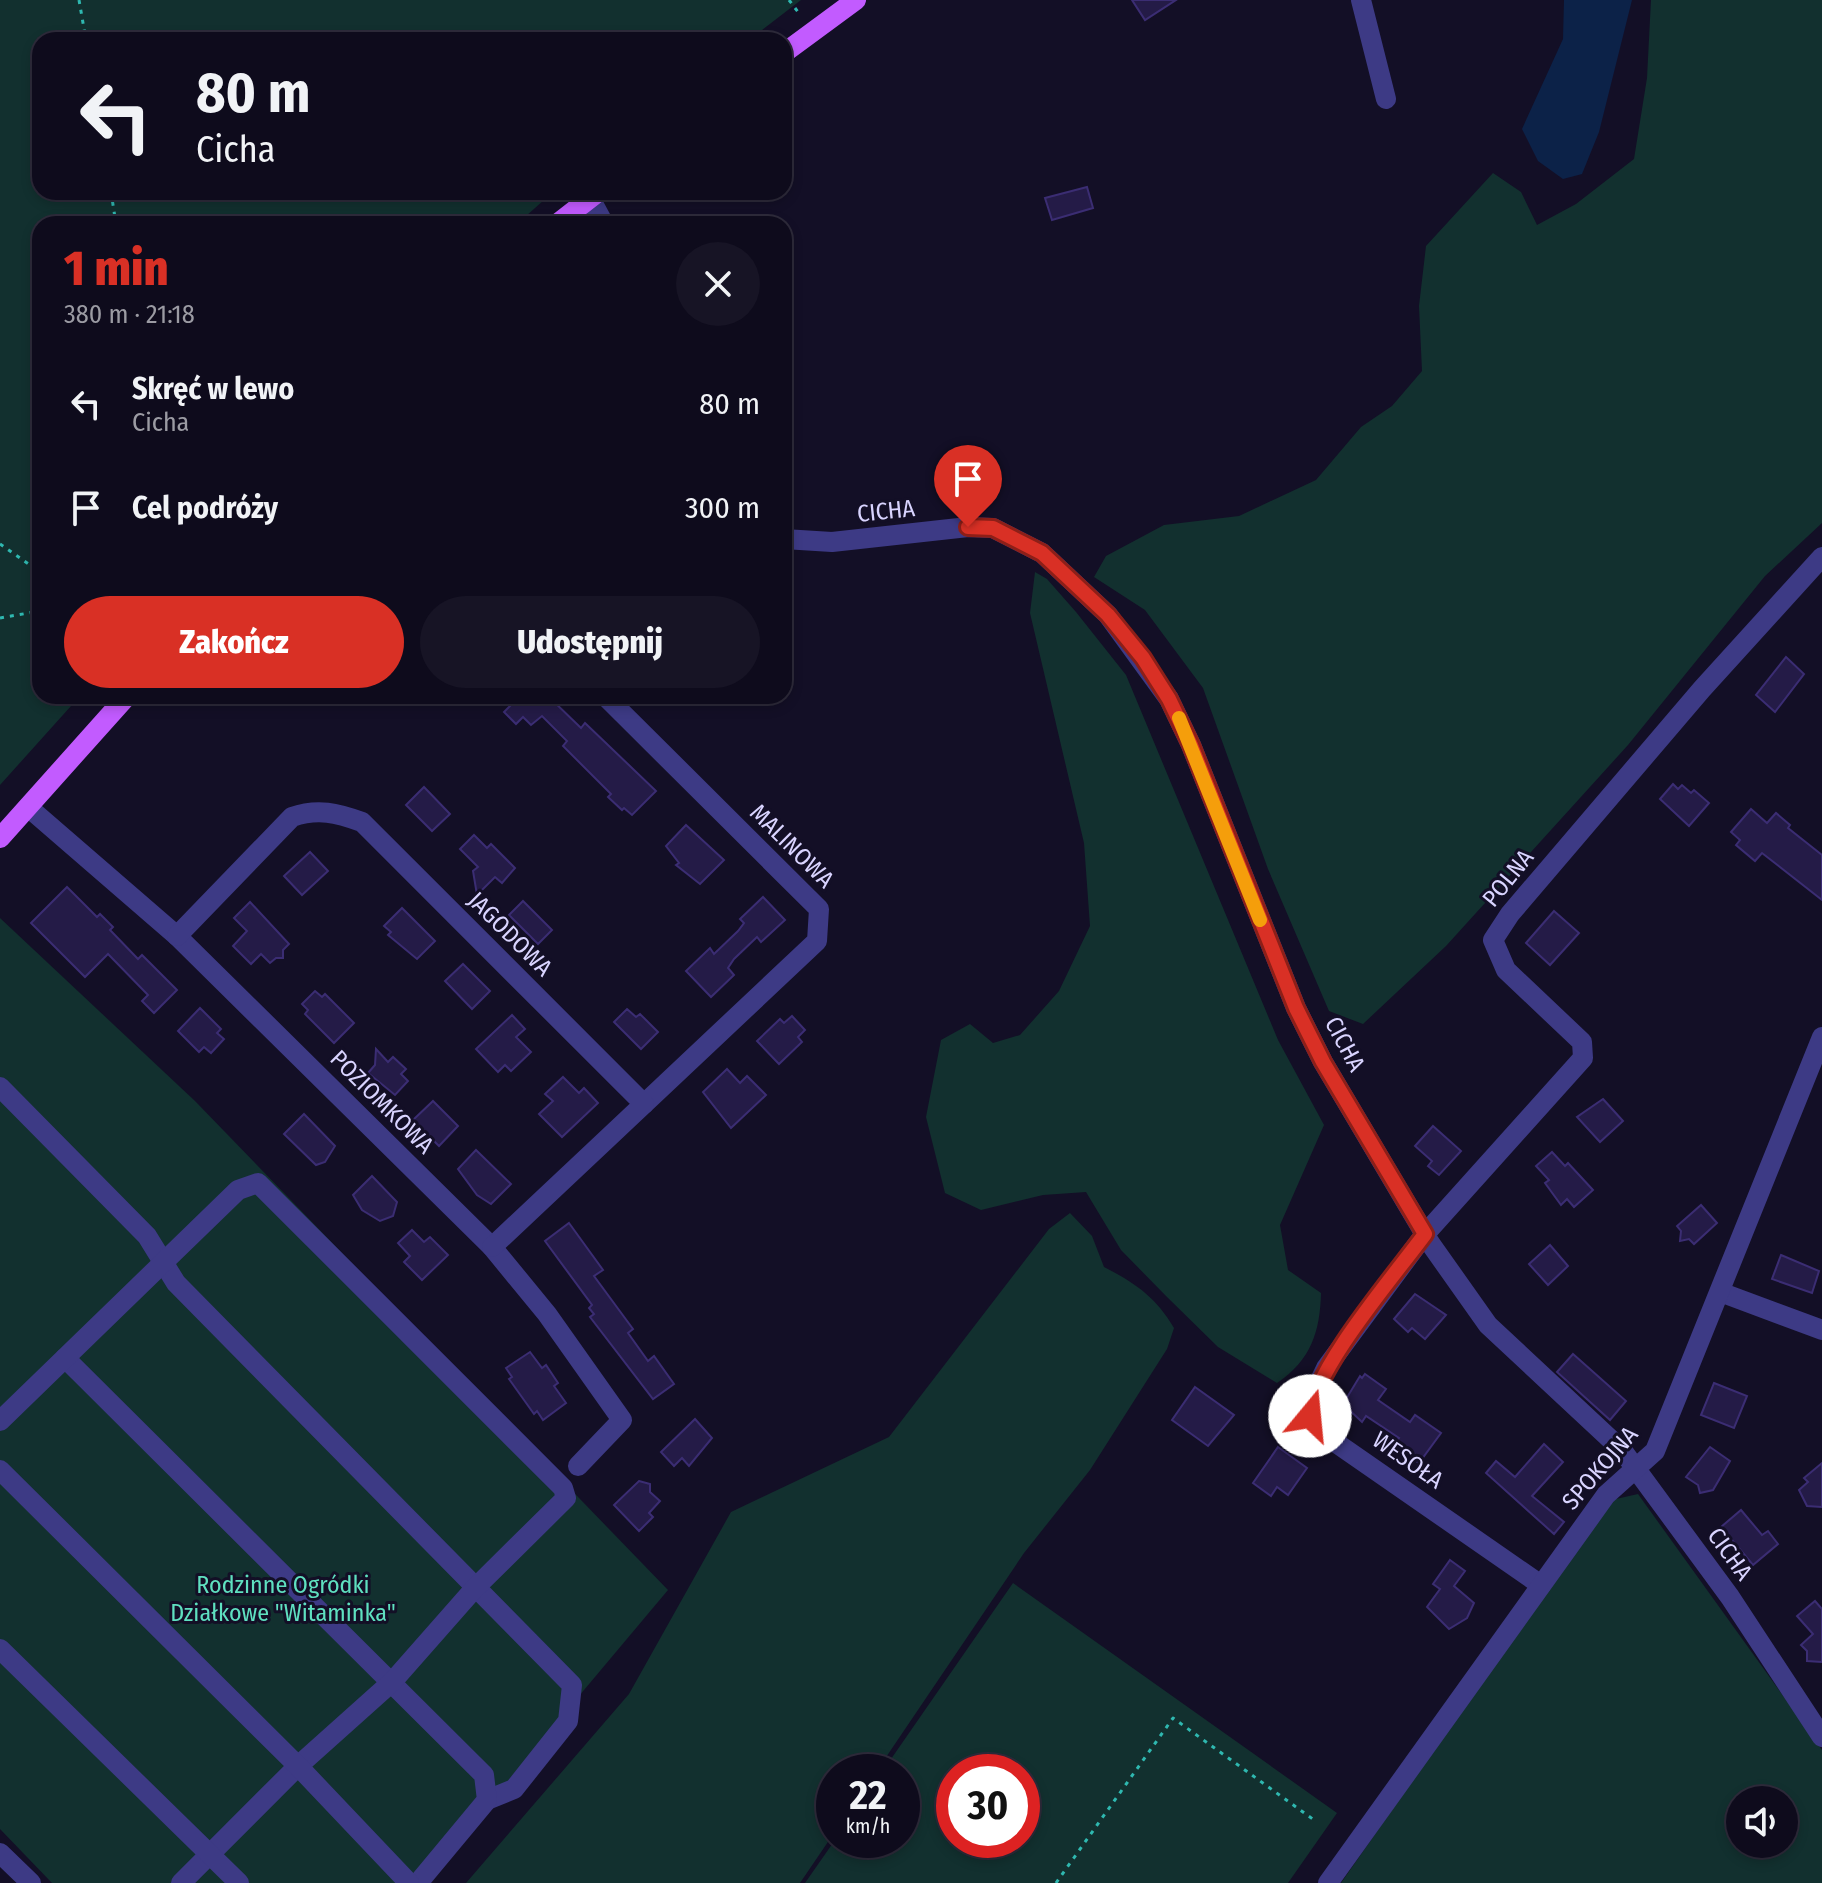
<!DOCTYPE html>
<html lang="pl">
<meta charset="utf-8">
<style>
:root{--surface:#0e0b1c;--page:#171425;--text:#f1f3f6;--muted:#9b9ba3;--line:#2e2b3b;--accent:#d93025}
body{margin:0;font-family:"Fira Sans Condensed",sans-serif;background:var(--page);color:var(--text);height:100vh;display:flex;flex-direction:column;font-size:30px;white-space:nowrap}
*{box-sizing:border-box;margin:0}
p{font-size:26px;color:var(--muted)}
.icon{flex:none;width:44px;height:44px;fill:none;stroke:currentColor;stroke-width:2;stroke-linecap:round;stroke-linejoin:round}
.map{position:relative;flex:1;overflow:hidden}
.side{position:absolute;left:32px;top:216px;width:760px;height:488px;display:flex;flex-direction:column;background:var(--surface);border-radius:24px;box-shadow:0 4px 12px #0003,0 0 0 2px var(--line)}
.side>*{flex:none}
.hud{position:absolute;left:32px;top:32px;width:760px;height:168px;border-radius:24px;box-shadow:0 4px 12px #0003,0 0 0 2px var(--line);background:#0e0b1c;color:var(--text);overflow:hidden}
.controls{position:absolute;left:1726px;top:1786px;display:grid;gap:16px}
.controls a{display:grid;place-items:center;width:72px;height:72px;border-radius:50%;background:var(--surface);box-shadow:0 4px 12px #0003,0 0 0 2px var(--line);font-size:40px}
.speed{position:absolute;left:816px;top:1754px;display:flex;gap:16px;font-size:40px;font-weight:700;text-align:center}
.speed>*{display:grid;place-content:center;width:104px;height:104px;border-radius:50%;background:var(--surface);box-shadow:0 4px 12px #0003,0 0 0 2px var(--line);line-height:1}
.speed small{font-size:20px;font-weight:400}
.speed .limit{border:12px solid #d22;background:#fff;color:#111}
.pin{position:absolute;display:grid;place-items:center;width:68px;height:68px;color:#fff;margin:-82px -34px;border-radius:50% 50% 50% 0;rotate:-45deg;box-shadow:0 0 8px #0007}
.pin .icon{rotate:45deg}
.me{position:absolute;width:88px;margin:-44px;rotate:17deg;stroke-linejoin:round;filter:drop-shadow(0 0 6px #0008)}
.turn{display:flex;align-items:center;gap:28px;height:168px;padding:0 32px;font-size:36px}
.turn .icon{width:104px;height:104px;stroke-width:2.5}
.turn b{display:block;font-size:56px;line-height:68px}
.round{display:grid;place-items:center;flex:none;width:84px;height:84px;border-radius:42px;background:var(--page)}
.head{display:flex;align-items:center;justify-content:space-between;height:136px;padding:0 32px}
h1{font-size:48px;font-weight:800;line-height:60px;color:var(--accent)}
.primary-button{display:flex;gap:16px;margin-top:auto;padding:16px 32px}
.primary-button a{flex:1;height:92px;border-radius:48px;background:var(--accent);color:#fff;font-size:32px;font-weight:800;line-height:92px;text-align:center}
.primary-button a+a{background:var(--page);color:var(--text)}
ul{padding:0;list-style:none}
li{display:flex;align-items:center;gap:24px;height:104px;padding:0 32px}
li div{flex:1}
li b{display:block;font-size:30px}
li em{font-style:normal}
.map>svg:first-child{display:block}
.green{fill:#12302f;fill-rule:evenodd}
.water{fill:#0c2248}
.building{fill:#241b47;stroke:#3b2d73;stroke-width:2}
.lines{fill:none;stroke-linecap:round;stroke-linejoin:round}
.path{stroke:#2fb8b0;stroke-width:3;stroke-dasharray:4 6;stroke-linecap:butt}
.minor{stroke:#3d3a85;stroke-width:20}
.major{stroke:#c25bff;stroke-width:20}
.route-casing{stroke:#8d1f18;stroke-width:20}
.route{stroke:#d93025;stroke-width:14}
.slow{stroke:#f59e0b;stroke-width:14}
.labels{text-anchor:middle;dominant-baseline:central;stroke-width:6;stroke-linejoin:round;paint-order:stroke}
.street-label{font-size:24px;fill:#d9d4ff;stroke:#130f26}
.park-label{font-size:24px;fill:#5fe0c0;stroke:#130f26}
</style>
<div class="map">
<svg width="1822" height="1883" viewBox="0 0 1822 1883">
<rect width="100%" height="100%" fill="#130f26"/>
<!-- green -->
<g class="green">
<path d="M 0,0 L 801,0 L 749,40 L 40,40 L 40,192 L 553,192 L 517,224 L 40,224 L 40,696 L 80,696 L 0,785 Z"/>
<path d="M 1651,0 L 1822,0 L 1822,523 L 1765,576 L 1628,745 L 1446,946 L 1363,1024 L 1329,1011 L 1268,869 L 1203,688 L 1145,610 L 1094,577 L 1106,556 L 1164,525 L 1239,516 L 1316,480 L 1361,427 L 1392,406 L 1422,371 L 1419,306 L 1426,246 L 1493,173 L 1521,192 L 1537,225 L 1576,204 L 1634,159 L 1647,78 Z"/>
<path d="M 1035,572 L 1047,579 L 1076,612 L 1126,675 L 1278,1040 L 1324,1125 L 1280,1225 L 1288,1270 L 1321,1293 C 1320,1332 1311,1360 1277,1383 L 1218,1347 L 1166,1296 L 1121,1250 L 1086,1192 L 1043,1195 L 981,1210 L 945,1193 L 926,1117 L 941,1040 L 970,1024 L 993,1043 L 1020,1035 L 1059,991 L 1090,926 L 1084,843 L 1030,613 Z"/>
<path d="M 0,918 L 195,1101 L 668,1590 L 422,1883 L 52,1883 L 0,1829 Z"/>
<path d="M 1070,1213 L 1092,1236 L 1104,1267 C 1135,1283 1156,1297 1174,1328 L 1167,1349 L 1090,1470 L 1024,1553 L 876,1772 L 834,1772 L 834,1833 L 800,1883 L 466,1883 L 629,1694 L 731,1512 L 889,1437 L 1049,1229 Z"/>
<path d="M 1638,1494 L 1822,1750 L 1822,1883 L 1341,1883 L 1600,1512 L 1616,1499 ZM 1740,1800 L 1784,1800 L 1784,1844 L 1740,1844 Z"/>
<path d="M 1013,1583 L 1337,1813 L 1288,1883 L 805,1883 L 835,1840 L 902,1840 L 902,1772 L 882,1772 ZM 1022,1772 L 1022,1840 L 954,1840 L 954,1772 Z"/>
</g>
<!-- water -->
<path class="water" d="M 1564,0 L 1632,0 L 1599,132 L 1582,174 L 1563,179 L 1538,161 L 1522,129 L 1563,39 Z"/>
<!-- building -->
<g class="building">
<path d="M 1132,0 L 1176,0 L 1145,20 Z"/>
<path d="M 1087,187 L 1093,208 L 1052,220 L 1045,198 Z"/>
<path d="M 1786,657 L 1804,674 L 1775,712 L 1756,695 Z"/>
<path d="M 502,696 L 548,696 L 581,728 L 585,723 L 656,791 L 632,815 L 624,808 L 622,810 L 608,797 L 611,794 L 563,746 L 567,741 L 542,716 L 531,725 L 523,717 L 516,724 L 504,712 L 511,705 Z"/>
<path d="M 1673,784 L 1678,789 L 1682,785 L 1691,793 L 1694,790 L 1709,803 L 1689,826 L 1660,799 Z"/>
<path d="M 424,787 L 450,814 L 432,831 L 406,805 Z"/>
<path d="M 1751,809 L 1767,823 L 1776,813 L 1790,825 L 1788,828 L 1822,855 L 1822,900 L 1762,853 L 1755,861 L 1736,845 L 1740,840 L 1731,832 Z"/>
<path d="M 686,825 L 724,860 L 700,884 L 676,865 L 679,863 L 666,846 Z"/>
<path d="M 474,835 L 487,848 L 491,844 L 515,868 L 502,883 L 495,877 L 477,895 L 473,871 L 478,867 L 460,849 Z"/>
<path d="M 310,852 L 328,871 L 302,895 L 284,876 Z"/>
<path d="M 67,887 L 97,917 L 100,914 L 113,927 L 110,930 L 138,959 L 142,955 L 177,990 L 154,1013 L 142,1001 L 148,995 L 108,954 L 85,977 L 31,923 Z"/>
<path d="M 763,897 L 785,920 L 761,942 L 757,937 L 734,959 L 728,968 L 734,975 L 711,997 L 686,971 L 710,948 L 714,954 L 738,931 L 744,923 L 740,919 Z"/>
<path d="M 523,901 L 552,930 L 538,944 L 509,915 Z"/>
<path d="M 250,902 L 289,944 L 283,950 L 283,958 L 276,958 L 270,963 L 261,954 L 251,964 L 233,946 L 247,931 L 234,918 Z"/>
<path d="M 402,908 L 435,941 L 417,959 L 388,935 L 391,932 L 384,926 Z"/>
<path d="M 1554,911 L 1579,933 L 1550,965 L 1526,943 Z"/>
<path d="M 463,964 L 490,991 L 472,1009 L 445,981 Z"/>
<path d="M 315,991 L 322,997 L 325,994 L 354,1023 L 334,1043 L 305,1014 L 308,1010 L 302,1004 Z"/>
<path d="M 200,1008 L 221,1029 L 217,1033 L 224,1039 L 211,1053 L 204,1047 L 199,1052 L 178,1031 Z"/>
<path d="M 627,1009 L 636,1017 L 640,1014 L 658,1032 L 641,1049 L 614,1022 Z"/>
<path d="M 512,1015 L 525,1029 L 516,1037 L 531,1052 L 511,1071 L 505,1065 L 498,1072 L 476,1049 Z"/>
<path d="M 792,1016 L 805,1030 L 798,1037 L 802,1042 L 779,1064 L 757,1041 L 780,1019 L 784,1023 Z"/>
<path d="M 376,1049 L 388,1062 L 393,1057 L 406,1069 L 401,1074 L 408,1081 L 395,1095 L 368,1073 L 375,1065 Z"/>
<path d="M 727,1069 L 740,1083 L 747,1076 L 766,1095 L 731,1128 L 703,1092 Z"/>
<path d="M 563,1077 L 579,1093 L 584,1088 L 598,1103 L 562,1137 L 539,1114 L 553,1101 L 545,1094 Z"/>
<path d="M 1603,1099 L 1623,1121 L 1600,1142 L 1577,1117 Z"/>
<path d="M 433,1101 L 458,1126 L 439,1146 L 413,1120 Z"/>
<path d="M 304,1114 L 335,1146 L 325,1162 L 316,1165 L 284,1134 Z"/>
<path d="M 1433,1126 L 1461,1151 L 1439,1175 L 1428,1166 L 1432,1161 L 1415,1146 Z"/>
<path d="M 476,1150 L 511,1184 L 491,1204 L 477,1195 L 458,1169 Z"/>
<path d="M 1552,1152 L 1565,1166 L 1568,1163 L 1593,1190 L 1574,1207 L 1567,1199 L 1561,1205 L 1545,1183 L 1549,1180 L 1536,1166 Z"/>
<path d="M 372,1176 L 397,1202 L 393,1216 L 380,1221 L 362,1210 L 353,1195 Z"/>
<path d="M 1701,1205 L 1717,1223 L 1694,1244 L 1689,1239 L 1680,1241 L 1681,1231 L 1677,1226 Z"/>
<path d="M 569,1223 L 603,1270 L 594,1276 L 633,1329 L 628,1333 L 648,1361 L 654,1356 L 674,1384 L 653,1399 L 590,1317 L 594,1314 L 589,1308 L 592,1305 L 545,1241 Z"/>
<path d="M 412,1230 L 424,1242 L 430,1237 L 448,1255 L 422,1280 L 404,1262 L 410,1256 L 398,1243 Z"/>
<path d="M 1550,1245 L 1568,1266 L 1548,1285 L 1529,1264 Z"/>
<path d="M 1781,1255 L 1819,1271 L 1812,1293 L 1772,1279 Z"/>
<path d="M 1415,1294 L 1446,1315 L 1425,1339 L 1412,1328 L 1408,1332 L 1394,1319 Z"/>
<path d="M 530,1352 L 542,1368 L 546,1365 L 558,1383 L 554,1386 L 566,1403 L 543,1420 L 537,1411 L 534,1414 L 509,1379 L 512,1377 L 506,1368 Z"/>
<path d="M 1573,1354 L 1626,1401 L 1610,1420 L 1557,1372 Z"/>
<path d="M 1365,1374 L 1386,1389 L 1378,1400 L 1410,1422 L 1415,1415 L 1441,1433 L 1419,1463 L 1394,1445 L 1399,1438 L 1366,1416 L 1362,1422 L 1343,1404 L 1360,1376 L 1362,1378 Z"/>
<path d="M 1714,1383 L 1747,1396 L 1734,1428 L 1701,1415 Z"/>
<path d="M 1195,1387 L 1234,1415 L 1208,1446 L 1172,1420 Z"/>
<path d="M 695,1419 L 712,1438 L 689,1466 L 682,1458 L 674,1466 L 661,1452 Z"/>
<path d="M 1544,1444 L 1563,1462 L 1532,1496 L 1564,1522 L 1554,1534 L 1486,1473 L 1496,1461 L 1515,1477 Z"/>
<path d="M 1278,1447 L 1307,1468 L 1288,1495 L 1277,1487 L 1271,1496 L 1253,1483 Z"/>
<path d="M 1710,1447 L 1730,1461 L 1713,1490 L 1700,1493 L 1698,1485 L 1686,1477 Z"/>
<path d="M 1822,1463 L 1822,1507 L 1807,1506 L 1799,1490 L 1808,1482 L 1804,1478 Z"/>
<path d="M 639,1481 L 650,1484 L 650,1492 L 660,1501 L 649,1513 L 653,1517 L 639,1531 L 614,1505 Z"/>
<path d="M 1741,1510 L 1762,1535 L 1768,1531 L 1778,1544 L 1753,1565 L 1721,1527 Z"/>
<path d="M 1450,1560 L 1465,1571 L 1454,1586 L 1474,1603 L 1467,1618 L 1449,1629 L 1427,1607 L 1440,1589 L 1433,1584 Z"/>
<path d="M 1815,1601 L 1822,1609 L 1822,1662 L 1807,1661 L 1807,1651 L 1801,1645 L 1813,1634 L 1797,1616 Z"/>
</g>
<g class="lines">
<!-- path -->
<g class="path">
<path d="M 79,0 L 86,40"/>
<path d="M 789,0 L 801,16"/>
<path d="M 111,192 L 116,224"/>
<path d="M 0,544 L 40,572"/>
<path d="M 0,618 L 40,611"/>
<path d="M 1056,1883 L 1173,1718 L 1314,1820"/>
</g>
<!-- minor -->
<g class="minor">
<path d="M 1361,0 L 1386,99"/>
<path d="M 590,198 L 604,224"/>
<path d="M 784,539 L 832,542 L 968,527 L 993,528 L 1042,553 L 1108,615 L 1169,699 L 1191,745 L 1296,1008 L 1323,1062 L 1430,1243 L 1488,1325 L 1622,1450 L 1730,1597 L 1822,1737"/>
<path d="M 605,696 L 819,909 L 817,941 L 644,1104"/>
<path d="M 28,807 L 177,936 L 492,1247 L 547,1314 L 622,1420 L 578,1466"/>
<path d="M 177,936 L 292,817 C 318,808 337,813 362,822 L 644,1104 L 492,1247"/>
<path d="M 0,1087 L 147,1236 L 176,1283 L 572,1685 L 568,1721 L 514,1789 L 487,1800"/>
<path d="M 1720,1292 L 1822,1330"/>
<path d="M 65,1358 L 484,1775 L 487,1800 L 418,1883"/>
<path d="M 0,1421 L 238,1190 L 258,1183 L 563,1488 L 566,1498 L 474,1589 L 393,1681 L 298,1766 L 181,1883"/>
<path d="M 0,1470 L 298,1766 L 409,1883"/>
<path d="M 1541,1585 L 1319,1431 L 1310,1416 L 1314,1393 L 1326,1368 L 1425,1234 L 1583,1058 L 1582,1042 L 1506,970 L 1493,940 L 1510,914 L 1702,689 L 1822,557"/>
<path d="M 0,1649 L 239,1883"/>
<path d="M 0,1853 L 31,1883"/>
<path d="M 1328,1883 L 1606,1495 L 1655,1451 L 1822,1037"/>
</g>
<!-- major -->
<g class="major">
<path d="M 784,53 L 856,0"/>
<path d="M 557,224 L 598,192"/>
<path d="M 0,838 L 127,696"/>
</g>
</g>
<g class="lines">
<defs>
<path id="route" d="M 968,527 L 993,528 L 1042,553 L 1108,615 L 1143,658 L 1169,699 L 1191,745 L 1296,1008 L 1323,1062 L 1425,1234 C 1394,1276 1313,1370 1310,1416"/>
</defs>
<!-- route casing -->
<use href="#route" class="route-casing"/>
<!-- route -->
<use href="#route" class="route"/>
<!-- slow -->
<path class="slow" d="M 1179,718 L 1260,920"/>
</g>
<g class="labels">
<!-- street labels -->
<g class="street-label">
<text transform="translate(886 511) rotate(-6)">CICHA</text>
<text transform="translate(792 846) rotate(45)">MALINOWA</text>
<text transform="translate(1508 878) rotate(-51)">POLNA</text>
<text transform="translate(510 934) rotate(45)">JAGODOWA</text>
<text transform="translate(1345 1044) rotate(62)">CICHA</text>
<text transform="translate(382 1102) rotate(45)">POZIOMKOWA</text>
<text transform="translate(1408 1460) rotate(35)">WESOŁA</text>
<text transform="translate(1600 1468) rotate(-49)">SPOKOJNA</text>
<text transform="translate(1730 1554) rotate(54)">CICHA</text>
</g>
<!-- park labels -->
<g class="park-label">
<text x="283" y="1585">Rodzinne Ogródki<tspan x="283" dy="28">Działkowe "Witaminka"</tspan></text>
</g>
</g>
</svg>
<div class="controls">
<a><svg class="icon" aria-label="sound" viewBox="0 0 24 24"><path d="M4 9h4l5-4v14l-5-4H4zM17 9q2 3 0 6"/></svg></a>
</div>
<div class="speed"><div>22<small>km/h</small></div><div class="limit">30</div></div>
<div class="pin" style="left:968px;top:527px;background:#d93025"><svg class="icon" aria-label="arrive" viewBox="0 0 24 24"><path d="M6 21V4h12l-3 4 3 4H6"/></svg></div>
<svg class="me" style="left:1310px;top:1416px" viewBox="-20 -20 40 40"><circle r="19" fill="#fff"/><path d="M0-13L10 11 0 6-10 11z" fill="#d93025"/></svg>
<div class="hud">
<div class="turn"><svg class="icon" aria-label="left" viewBox="0 0 24 24"><path d="M17 20v-9H6M10 6l-5 5 5 5"/></svg><div><b>80 m</b>Cicha</div></div>
</div>
<section class="side">
<div class="head"><div><h1>1 min</h1><p>380 m · 21:18</p></div><a class="round"><svg class="icon" aria-label="close" viewBox="0 0 24 24"><path d="M6 6l12 12M18 6L6 18"/></svg></a></div>
<ul>
<li><svg class="icon" aria-label="left" viewBox="0 0 24 24"><path d="M17 20v-9H6M10 6l-5 5 5 5"/></svg><div><b>Skręć w lewo</b><p>Cicha</p></div><em>80 m</em></li>
<li><svg class="icon" aria-label="arrive" viewBox="0 0 24 24"><path d="M6 21V4h12l-3 4 3 4H6"/></svg><div><b>Cel podróży</b></div><em>300 m</em></li>
</ul>
<div class="primary-button"><a>Zakończ</a><a>Udostępnij</a></div>
</section>
</div>
